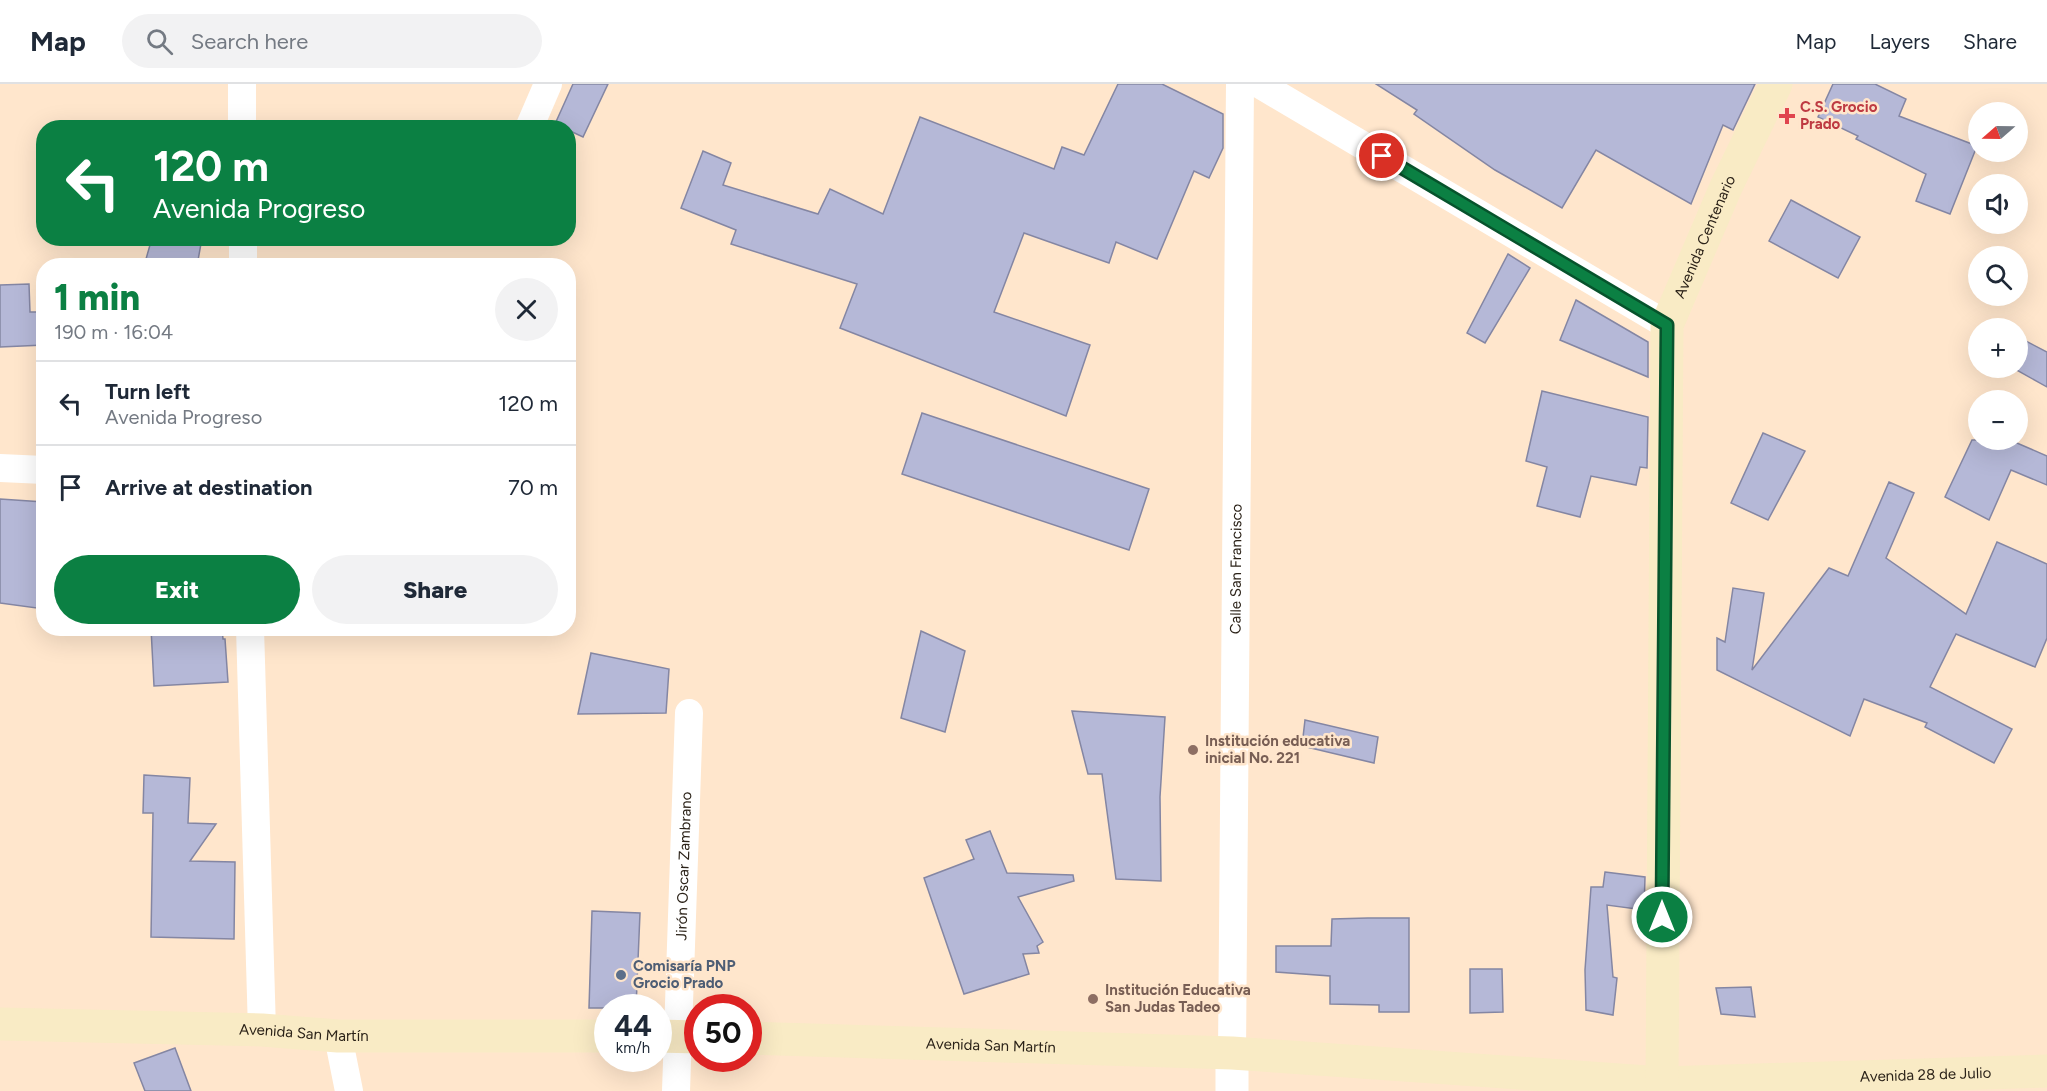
<!DOCTYPE html>
<meta charset="utf-8">
<style>
:root{--surface:#fff;--page:#f2f2f3;--text:#1f2937;--muted:#747a83;--line:#e0e1e3;--accent:#0b8043}
body{margin:0;font-family:Figtree,sans-serif;background:var(--page);color:var(--text);height:100vh;display:flex;flex-direction:column;font-size:22px;white-space:nowrap}
*{box-sizing:border-box;margin:0}
p{font-size:20px;color:var(--muted)}
.icon{flex:none;width:33px;height:33px;fill:none;stroke:currentColor;stroke-width:2;stroke-linecap:round;stroke-linejoin:round}
.map{position:relative;flex:1;overflow:hidden}
.drawer{position:absolute;left:36px;top:174px;width:540px;height:378px;display:flex;flex-direction:column;background:var(--surface);border-radius:24px;box-shadow:0 6px 24px #0002}
.drawer>*{flex:none}
.guide{position:absolute;left:36px;top:36px;width:540px;height:126px;border-radius:24px;box-shadow:0 6px 24px #0002;background:#0b8043;color:#fff;overflow:hidden}
.needle{width:39px;rotate:250deg}
.controls{position:absolute;left:1968px;top:18px;display:grid;gap:12px}
.controls a{display:grid;place-items:center;width:60px;height:60px;border-radius:50%;background:var(--surface);box-shadow:0 6px 24px #0002;font-size:30px}
.speed{position:absolute;left:594px;top:910px;display:flex;gap:12px;font-size:30px;font-weight:700;text-align:center}
.speed>*{display:grid;place-content:center;width:78px;height:78px;border-radius:50%;background:var(--surface);box-shadow:0 6px 24px #0002;line-height:1}
.speed small{font-size:15px;font-weight:400}
.speed .limit{border:9px solid #d22;background:#fff;color:#111}
.pin{position:absolute;display:grid;place-items:center;width:51px;height:51px;color:#fff;margin:-26px;border:3px solid #fff;border-radius:50%;box-shadow:0 2px 6px #0007}
.me{position:absolute;width:66px;margin:-33px;rotate:0deg;stroke-linejoin:round;filter:drop-shadow(0 0 4px #0008)}
.turn{display:flex;align-items:center;gap:21px;height:126px;padding:0 18px;font-size:27px}
.turn .icon{width:78px;height:78px;stroke-width:2.5}
.turn b{display:block;font-size:42px;line-height:51px}
.round{display:grid;place-items:center;flex:none;width:63px;height:63px;border-radius:32px;background:var(--page)}
.head{display:flex;align-items:center;justify-content:space-between;height:102px;padding:0 18px}
h1{font-size:36px;font-weight:800;line-height:45px;color:var(--accent)}
.cta{display:flex;gap:12px;margin-top:auto;padding:12px 18px}
.cta a{flex:1;height:69px;border-radius:36px;background:var(--accent);color:#fff;font-size:24px;font-weight:800;line-height:69px;text-align:center}
.cta a+a{background:var(--page);color:var(--text)}
ul{padding:0;list-style:none}
li{display:flex;align-items:center;gap:18px;height:84px;padding:0 18px;border-top:2px solid var(--line)}
li div{flex:1}
li b{display:block;font-size:22px}
li em{font-style:normal}
header{display:flex;align-items:center;gap:36px;box-sizing:border-box;height:84px;padding:0 30px;background:var(--surface);border-bottom:2px solid var(--line)}
header strong{font-size:28px}
nav{display:flex;gap:33px;margin-inline-start:auto;font-size:21px}
.search{width:420px;height:54px;background:var(--page);display:flex;align-items:center;gap:15px;box-sizing:border-box;padding:0 21px;border-radius:33px;color:var(--muted);font-size:22px}
.map>svg:first-child{display:block}
.building{fill:#b5b8d7;stroke:#8486a3;stroke-width:1.5}
.lines{fill:none;stroke-linecap:round;stroke-linejoin:round}
.minor{stroke:#fff;stroke-width:28}
.tertiary{stroke:#fff;stroke-width:33}
.secondary{stroke:#f9ebc5;stroke-width:33}
.route-casing{stroke:#07532c;stroke-width:15}
.route{stroke:#0b8043;stroke-width:10}
.health-dot{fill:#e0444e;stroke:#ffe6cc;stroke-width:2}
.education-dot{fill:#8d6e63;stroke:#ffe6cc;stroke-width:2}
.service-dot{fill:#5c6f8a;stroke:#ffe6cc;stroke-width:2}
.labels{text-anchor:middle;dominant-baseline:central;stroke-width:5;stroke-linejoin:round;paint-order:stroke}
.health-label{font-size:15px;font-weight:bold;fill:#be3a42;stroke:#ffe6cc;text-anchor:start}
.street-label{font-size:15px;fill:#2b2218;stroke:#ffe6cc}
.education-label{font-size:15px;font-weight:bold;fill:#785e54;stroke:#ffe6cc;text-anchor:start}
.service-label{font-size:15px;font-weight:bold;fill:#4e5e75;stroke:#ffe6cc;text-anchor:start}
</style>
<header>
<strong>Map</strong>
<div class="search"><svg class="icon" aria-label="search" viewBox="0 0 24 24"><circle cx="10" cy="10" r="6"/><path d="M15 15l6 6"/></svg>Search here</div>
<nav><a>Map</a><a>Layers</a><a>Share</a></nav>
</header>
<div class="map">
<svg width="2047" height="1007" viewBox="0 0 2047 1007">
<rect width="100%" height="100%" fill="#ffe6cc"/>
<!-- building -->
<g class="building">
<path d="M 573,0 L 608,0 L 583,53 L 568,46 L 568,44 L 555,40 Z"/>
<path d="M 1118,0 L 1162,0 L 1223,30 L 1223,64 L 1209,94 L 1194,87 L 1157,175 L 1116,158 L 1109,179 L 1024,149 L 994,228 L 1090,261 L 1066,332 L 840,244 L 857,200 L 731,160 L 736,146 L 681,124 L 703,67 L 731,79 L 723,101 L 818,130 L 830,105 L 883,130 L 920,33 L 1054,85 L 1062,63 L 1084,71 Z"/>
<path d="M 1376,0 L 1755,0 L 1733,46 L 1723,41 L 1691,120 L 1596,66 L 1562,124 L 1495,86 L 1414,30 L 1417,26 Z"/>
<path d="M 1833,0 L 1875,0 L 1906,15 L 1899,32 L 1977,62 L 1950,130 L 1916,117 L 1926,90 L 1856,55 L 1858,52 L 1818,33 Z"/>
<path d="M 1791,116 L 1860,153 L 1838,194 L 1769,157 Z"/>
<path d="M 152,154 L 202,154 L 197,182 L 144,182 Z"/>
<path d="M 1508,170 L 1530,184 L 1485,259 L 1467,249 Z"/>
<path d="M 29,200 L 30,228 L 44,228 L 44,261 L 0,263 L 0,201 Z"/>
<path d="M 1576,216 L 1648,258 L 1648,293 L 1560,256 Z"/>
<path d="M 2020,254 L 2047,268 L 2047,303 L 2013,284 L 2018,284 Z"/>
<path d="M 1542,307 L 1648,333 L 1647,384 L 1640,383 L 1636,401 L 1591,392 L 1580,433 L 1537,422 L 1547,383 L 1526,377 Z"/>
<path d="M 922,329 L 1149,405 L 1129,466 L 902,390 Z"/>
<path d="M 1763,349 L 1805,367 L 1768,436 L 1731,419 Z"/>
<path d="M 1972,356 L 2010,356 L 2047,372 L 2047,401 L 2011,386 L 1989,436 L 1945,413 Z"/>
<path d="M 1889,398 L 1914,409 L 1886,474 L 1966,530 L 1997,458 L 2047,480 L 2047,554 L 2035,583 L 1956,550 L 1930,603 L 2012,645 L 1994,679 L 1925,643 L 1927,639 L 1864,615 L 1850,652 L 1717,586 L 1717,554 L 1725,558 L 1733,504 L 1764,509 L 1752,586 L 1829,484 L 1848,492 Z"/>
<path d="M 0,415 L 44,418 L 44,525 L 0,519 Z"/>
<path d="M 151,544 L 222,544 L 223,555 L 225,555 L 228,598 L 154,602 Z"/>
<path d="M 921,547 L 965,567 L 945,648 L 901,634 Z"/>
<path d="M 591,569 L 669,585 L 666,629 L 578,630 Z"/>
<path d="M 1072,627 L 1165,633 L 1160,713 L 1161,797 L 1116,795 L 1102,690 L 1088,690 Z"/>
<path d="M 1305,636 L 1378,653 L 1374,679 L 1302,662 Z"/>
<path d="M 144,691 L 190,694 L 188,739 L 216,740 L 190,777 L 235,778 L 234,855 L 151,853 L 153,729 L 143,729 Z"/>
<path d="M 990,747 L 1007,789 L 1073,791 L 1074,797 L 1018,813 L 1043,858 L 1037,862 L 1039,869 L 1023,870 L 1029,890 L 964,910 L 924,794 L 974,775 L 966,756 Z"/>
<path d="M 1605,788 L 1645,793 L 1644,826 L 1607,821 L 1613,893 L 1617,894 L 1613,931 L 1586,926 L 1585,886 L 1591,803 L 1603,803 Z"/>
<path d="M 592,827 L 640,829 L 636,924 L 589,924 Z"/>
<path d="M 1368,834 L 1409,834 L 1409,928 L 1379,928 L 1379,921 L 1330,920 L 1330,892 L 1276,888 L 1276,862 L 1331,862 L 1332,835 Z"/>
<path d="M 1470,885 L 1502,885 L 1503,928 L 1470,929 Z"/>
<path d="M 1751,903 L 1755,933 L 1721,930 L 1716,904 Z"/>
<path d="M 175,964 L 191,1007 L 145,1007 L 134,979 Z"/>
</g>
<g class="lines">
<!-- minor -->
<g class="minor">
<path d="M 242,0 L 242,44"/>
<path d="M 1259,0 L 1667,241"/>
<path d="M 529,44 L 548,0"/>
<path d="M 243,154 L 243,182"/>
<path d="M 0,384 L 44,386"/>
<path d="M 250,544 L 262,946"/>
<path d="M 338,952 L 349,1007"/>
<path id="s1" d="M 1232,969 L 1240,0"/>
<path id="s2" d="M 676,1007 L 689,629"/>
</g>
<!-- tertiary -->
<path class="tertiary" d="M 1232,1007 L 1232,969"/>
<!-- secondary -->
<g class="secondary">
<path id="s3" d="M 0,940 L 262,946 L 338,952 L 608,952"/>
<path d="M 658,952 L 698,953"/>
<path id="s4" d="M 748,954 L 1232,969 L 1662,999 L 2047,987"/>
<path id="s5" d="M 1662,999 L 1667,241 L 1726,103 L 1776,0"/>
</g>
</g>
<g class="lines">
<defs>
<path id="route" d="M 1382,72 L 1667,241 L 1662,833"/>
</defs>
<!-- route casing -->
<use href="#route" class="route-casing"/>
<!-- route -->
<use href="#route" class="route"/>
</g>
<!-- markers -->
<path class="health-dot" d="M1784 23h6v6h6v6h-6v6h-6v-6h-6v-6h6z"/>
<g class="education-dot">
<circle cx="1193" cy="666" r="6"/>
<circle cx="1093" cy="915" r="6"/>
</g>
<circle class="service-dot" cx="621" cy="891" r="6"/>
<g class="labels">
<!-- health labels -->
<g class="health-label">
<text x="1800" y="23">C.S. Grocio<tspan x="1800" dy="17">Prado</tspan></text>
</g>
<!-- street labels -->
<g class="street-label">
<text stroke="none"><textPath href="#s5" startOffset="854">Avenida Centenario</textPath></text>
<text stroke="none"><textPath href="#s1" startOffset="484">Calle San Francisco</textPath></text>
<text stroke="none"><textPath href="#s2" startOffset="225">Jirón Oscar Zambrano</textPath></text>
<text stroke="none"><textPath href="#s3" startOffset="304">Avenida San Martín</textPath></text>
<text stroke="none"><textPath href="#s4" startOffset="243">Avenida San Martín</textPath></text>
<text stroke="none"><textPath href="#s4" startOffset="1179">Avenida 28 de Julio</textPath></text>
</g>
<!-- education labels -->
<g class="education-label">
<text x="1205" y="657">Institución educativa<tspan x="1205" dy="17">inicial No. 221</tspan></text>
<text x="1105" y="906">Institución Educativa<tspan x="1105" dy="17">San Judas Tadeo</tspan></text>
</g>
<!-- service labels -->
<g class="service-label">
<text x="633" y="882">Comisaría PNP<tspan x="633" dy="17">Grocio Prado</tspan></text>
</g>
</g>
</svg>
<div class="controls">
<a><svg class="needle" viewBox="-14 -14 28 28"><path d="M0-13l5 13h-10z" fill="#e53935"/><path d="M0 13l5-13h-10z" fill="#747a83"/></svg></a>
<a><svg class="icon" aria-label="sound" viewBox="0 0 24 24"><path d="M4 9h4l5-4v14l-5-4H4zM17 9q2 3 0 6"/></svg></a>
<a><svg class="icon" aria-label="search" viewBox="0 0 24 24"><circle cx="10" cy="10" r="6"/><path d="M15 15l6 6"/></svg></a>
<a>+</a>
<a>−</a>
</div>
<div class="speed"><div>44<small>km/h</small></div><div class="limit">50</div></div>
<div class="pin" style="left:1382px;top:72px;background:#d93025"><svg class="icon" aria-label="arrive" viewBox="0 0 24 24"><path d="M6 21V4h12l-3 4 3 4H6"/></svg></div>
<svg class="me" style="left:1662px;top:833px" viewBox="-20 -20 40 40"><circle r="17" fill="#0b8043" stroke="#fff" stroke-width="3"/><path d="M0-11L8 9 0 5-8 9z" fill="#fff"/></svg>
<div class="guide">
<div class="turn"><svg class="icon" aria-label="left" viewBox="0 0 24 24"><path d="M17 20v-9H6M10 6l-5 5 5 5"/></svg><div><b>120 m</b>Avenida Progreso</div></div>
</div>
<section class="drawer">
<div class="head"><div><h1>1 min</h1><p>190 m · 16:04</p></div><a class="round"><svg class="icon" aria-label="close" viewBox="0 0 24 24"><path d="M6 6l12 12M18 6L6 18"/></svg></a></div>
<ul>
<li><svg class="icon" aria-label="left" viewBox="0 0 24 24"><path d="M17 20v-9H6M10 6l-5 5 5 5"/></svg><div><b>Turn left</b><p>Avenida Progreso</p></div><em>120 m</em></li>
<li><svg class="icon" aria-label="arrive" viewBox="0 0 24 24"><path d="M6 21V4h12l-3 4 3 4H6"/></svg><div><b>Arrive at destination</b></div><em>70 m</em></li>
</ul>
<div class="cta"><a>Exit</a><a>Share</a></div>
</section>
</div>
